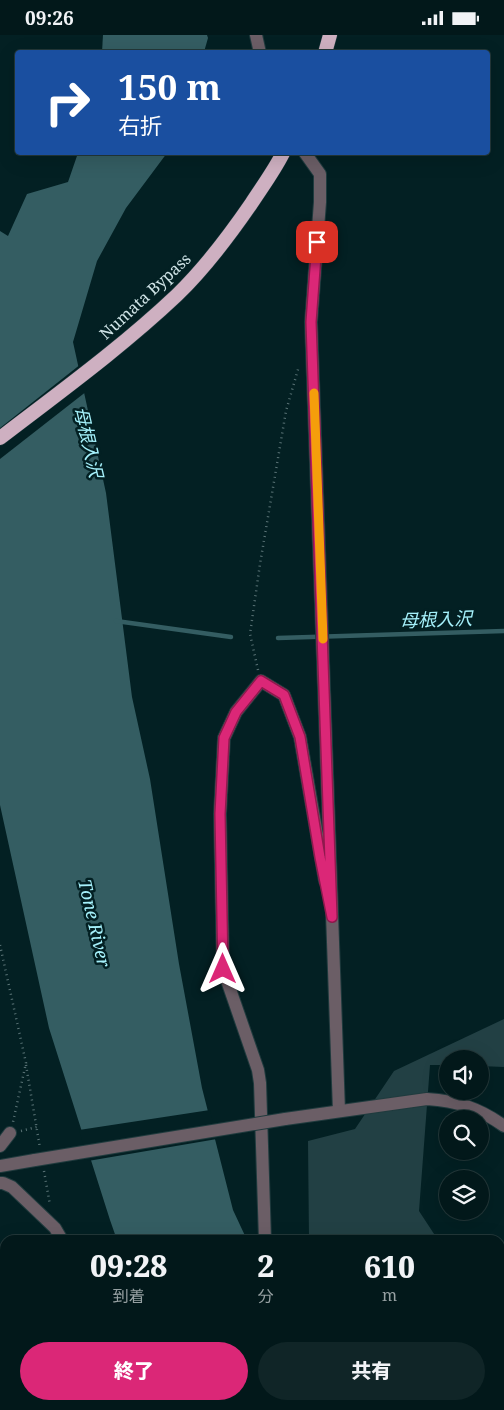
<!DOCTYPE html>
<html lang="ja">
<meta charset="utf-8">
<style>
:root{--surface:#02181a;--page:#102527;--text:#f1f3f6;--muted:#96a0a2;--line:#233739;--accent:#db2777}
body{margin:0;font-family:"Noto Serif","Noto Sans JP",serif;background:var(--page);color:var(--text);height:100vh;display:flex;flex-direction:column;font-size:19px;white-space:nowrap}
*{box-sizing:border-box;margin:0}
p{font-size:16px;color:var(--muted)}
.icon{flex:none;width:28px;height:28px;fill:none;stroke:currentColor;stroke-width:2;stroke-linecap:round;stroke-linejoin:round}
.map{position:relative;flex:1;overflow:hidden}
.drawer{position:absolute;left:0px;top:1200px;width:505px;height:175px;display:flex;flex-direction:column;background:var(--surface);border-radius:15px 15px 0 0;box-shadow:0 5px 20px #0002,0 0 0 1px var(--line)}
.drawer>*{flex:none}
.top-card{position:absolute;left:15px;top:15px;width:475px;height:105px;border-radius:5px;box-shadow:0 5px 20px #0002,0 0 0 1px var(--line);background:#1a4fa0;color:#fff;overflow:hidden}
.buttons{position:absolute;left:439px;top:1015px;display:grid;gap:10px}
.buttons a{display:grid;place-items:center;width:50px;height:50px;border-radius:50%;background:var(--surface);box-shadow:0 5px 20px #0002,0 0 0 1px var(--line);font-size:25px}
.pin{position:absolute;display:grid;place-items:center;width:42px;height:42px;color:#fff;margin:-21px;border-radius:10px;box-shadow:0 2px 8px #0006}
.me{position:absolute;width:55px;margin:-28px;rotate:0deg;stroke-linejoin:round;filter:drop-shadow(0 0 4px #0008)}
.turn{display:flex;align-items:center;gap:18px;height:105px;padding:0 20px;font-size:22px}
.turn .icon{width:65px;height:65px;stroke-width:2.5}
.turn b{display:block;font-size:35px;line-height:42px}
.eta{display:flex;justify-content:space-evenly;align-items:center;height:85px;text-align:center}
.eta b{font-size:30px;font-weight:800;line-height:35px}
.action{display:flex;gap:10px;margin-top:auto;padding:10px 20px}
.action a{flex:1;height:58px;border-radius:30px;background:var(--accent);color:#fff;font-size:20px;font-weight:800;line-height:58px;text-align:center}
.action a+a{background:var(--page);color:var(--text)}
.status{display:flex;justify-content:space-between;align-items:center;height:35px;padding:0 25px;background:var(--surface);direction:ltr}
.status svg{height:14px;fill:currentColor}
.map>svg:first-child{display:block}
.green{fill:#224044}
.water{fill:#345d62}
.pier{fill:#032023}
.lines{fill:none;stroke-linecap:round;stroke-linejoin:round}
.stream{stroke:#345d62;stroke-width:4.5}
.minor-casing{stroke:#203b3e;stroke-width:14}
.tertiary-casing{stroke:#203b3e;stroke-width:14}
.trunk-casing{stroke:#203b3e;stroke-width:15}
.path{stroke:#5a7376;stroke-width:2.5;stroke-dasharray:1 4;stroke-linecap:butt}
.minor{stroke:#6b5e66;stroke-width:12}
.tertiary{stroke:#6b5e66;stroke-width:12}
.trunk{stroke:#ceb0c1;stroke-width:14}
.tertiary-bridge-casing{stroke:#203b3e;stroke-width:14;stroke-linecap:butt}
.tertiary-bridge{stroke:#6b5e66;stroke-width:12}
.route-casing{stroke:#8e194d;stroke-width:12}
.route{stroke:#db2777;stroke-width:9}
.slow{stroke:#f59e0b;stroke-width:9}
.labels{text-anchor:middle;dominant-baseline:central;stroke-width:5;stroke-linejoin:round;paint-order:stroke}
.street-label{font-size:16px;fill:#d0e4e7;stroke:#032023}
.water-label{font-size:18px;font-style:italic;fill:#a5f1fb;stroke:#032023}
</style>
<div class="status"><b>09:26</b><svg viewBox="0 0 49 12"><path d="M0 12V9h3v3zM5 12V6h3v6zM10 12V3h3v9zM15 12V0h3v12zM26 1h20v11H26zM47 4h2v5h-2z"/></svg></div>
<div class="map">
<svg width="504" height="1375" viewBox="0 0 504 1375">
<rect width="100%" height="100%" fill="#032023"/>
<!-- green -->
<g class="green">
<path d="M 504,984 L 504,1032 L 480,1031 L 480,1024 L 448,1024 L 447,1030 L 430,1030 L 419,1176 L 438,1205 L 309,1205 L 308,1106 L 355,1094 L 394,1036 Z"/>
<path d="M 79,1370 L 118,1370 L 119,1375 L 76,1375 Z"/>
<path d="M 429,1370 L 497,1370 L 500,1375 L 431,1375 Z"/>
</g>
<!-- water -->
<g class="water">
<path d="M 103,0 L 207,0 L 208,3 L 204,17 L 102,17 Z"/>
<path d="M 78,118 L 167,118 L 126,173 L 97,226 L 73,307 L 106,458 L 132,662 L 150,744 L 179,929 L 202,1053 L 233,1175 L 247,1205 L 117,1205 L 110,1185 L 49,993 L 0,770 L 0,196 L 8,201 L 27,159 L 68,147 Z"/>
<path d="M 171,1370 L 322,1370 L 325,1375 L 172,1375 Z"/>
</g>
<!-- pier -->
<g class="pier">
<path d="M 81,329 L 87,356 L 0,424 L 0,393 Z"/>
<path d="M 210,1075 L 217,1104 L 88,1126 L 79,1095 Z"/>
</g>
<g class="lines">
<!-- stream -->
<g class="stream">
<path d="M 116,586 L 231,602"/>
<path d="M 278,603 L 504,596"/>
</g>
<defs>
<g id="minor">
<path d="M 256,0 L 260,18"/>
<path d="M 305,118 L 320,139 L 320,167 L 311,287 L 339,1076"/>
<path d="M 0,1111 L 10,1098"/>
<path d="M 0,1148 L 3,1148 L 12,1152 L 55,1193 L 62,1205"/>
<path d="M 265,1205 L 260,1048 L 258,1035 L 223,934 L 220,779 L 224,703 L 236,677 L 261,646 L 284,660 L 300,702 L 325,846"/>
<path d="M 343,1370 L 345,1375"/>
<path d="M 72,1375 L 75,1370"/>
</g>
<g id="tertiary">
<path d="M 285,1084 L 427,1064 C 457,1066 479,1073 504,1091"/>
<path d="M 0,1131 L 35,1125"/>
</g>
<g id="trunk">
<path d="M 325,18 L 330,0"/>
<path d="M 0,403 C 60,357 122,312 177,260 C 205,233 229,201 251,169 C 262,152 274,136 283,118"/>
</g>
</defs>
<!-- minor casing -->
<use href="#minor" class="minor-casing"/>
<!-- tertiary casing -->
<use href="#tertiary" class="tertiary-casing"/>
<!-- trunk casing -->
<use href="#trunk" class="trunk-casing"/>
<!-- path -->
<g class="path">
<path d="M 258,635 L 250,599 L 260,529 L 286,376 L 299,331"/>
<path d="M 0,910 L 26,1028 L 13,1087"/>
<path d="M 26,1030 L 40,1113"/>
<path d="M 21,1096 L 37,1092"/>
<path d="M 44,1136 L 50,1170"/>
<path d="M 123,1370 L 125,1375"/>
</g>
<!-- minor -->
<use href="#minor" class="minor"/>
<!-- tertiary -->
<use href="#tertiary" class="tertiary"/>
<!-- trunk -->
<use href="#trunk" class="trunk"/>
<defs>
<path id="tertiary-bridge" d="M 35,1125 L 285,1084"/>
</defs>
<!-- tertiary-bridge casing -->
<use href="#tertiary-bridge" class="tertiary-bridge-casing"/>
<!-- tertiary-bridge -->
<use href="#tertiary-bridge" class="tertiary-bridge"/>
</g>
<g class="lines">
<defs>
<path id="route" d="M 223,934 L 220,779 L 224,703 L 236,677 L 261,646 L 284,660 L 300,702 L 320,822 L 332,882 L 311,287 L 317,207"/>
</defs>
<!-- route casing -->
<use href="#route" class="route-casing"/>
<!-- route -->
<use href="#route" class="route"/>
<!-- slow -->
<path class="slow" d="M 314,358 L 323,604"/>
</g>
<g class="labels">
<!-- street labels -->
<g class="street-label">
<text transform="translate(145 261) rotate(-43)">Numata Bypass</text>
</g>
<!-- water labels -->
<g class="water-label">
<text transform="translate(89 407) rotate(77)">母根入沢</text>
<text transform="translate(436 584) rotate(-2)">母根入沢</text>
<text transform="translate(95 888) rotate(77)">Tone River</text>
</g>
</g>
</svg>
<div class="buttons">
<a><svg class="icon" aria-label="sound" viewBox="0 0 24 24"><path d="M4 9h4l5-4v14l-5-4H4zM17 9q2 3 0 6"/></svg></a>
<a><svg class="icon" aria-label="search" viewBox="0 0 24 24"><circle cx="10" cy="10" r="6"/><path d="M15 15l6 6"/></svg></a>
<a><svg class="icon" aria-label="layers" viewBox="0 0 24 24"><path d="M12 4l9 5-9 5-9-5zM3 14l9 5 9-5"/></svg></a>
</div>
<div class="pin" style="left:317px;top:207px;background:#d93025"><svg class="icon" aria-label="arrive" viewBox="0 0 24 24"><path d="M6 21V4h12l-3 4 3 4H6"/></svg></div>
<svg class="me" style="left:223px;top:934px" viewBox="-20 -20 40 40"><path d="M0-17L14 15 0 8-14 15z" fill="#db2777" stroke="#fff" stroke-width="4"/></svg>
<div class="top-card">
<div class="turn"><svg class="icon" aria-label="right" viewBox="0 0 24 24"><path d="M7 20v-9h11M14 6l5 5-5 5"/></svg><div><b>150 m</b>右折</div></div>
</div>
<section class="drawer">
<div class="eta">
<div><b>09:28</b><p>到着</p></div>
<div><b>2</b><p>分</p></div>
<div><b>610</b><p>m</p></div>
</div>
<div class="action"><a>終了</a><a>共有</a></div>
</section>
</div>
